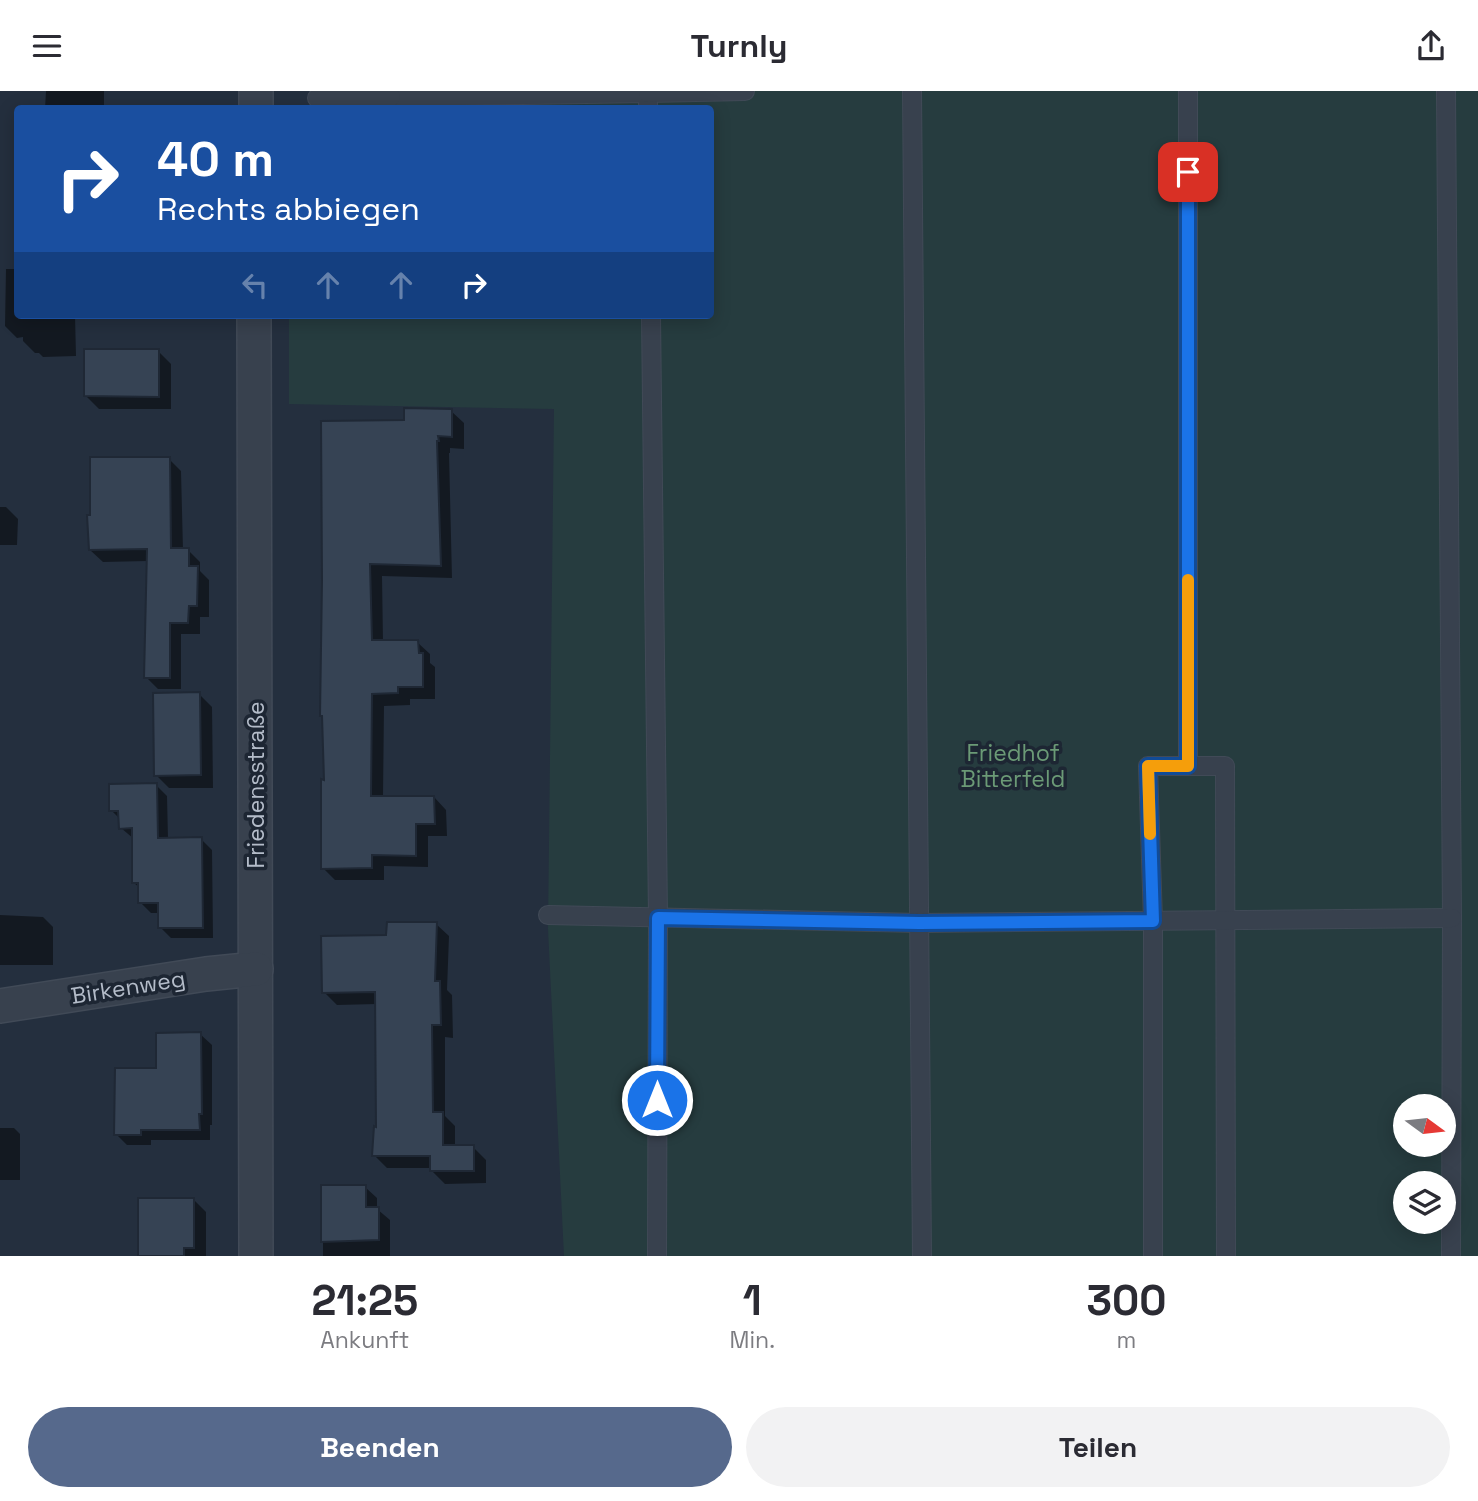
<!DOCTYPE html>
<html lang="de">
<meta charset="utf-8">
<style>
:root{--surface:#fff;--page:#f2f2f3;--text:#2b2b33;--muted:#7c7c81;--accent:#56698c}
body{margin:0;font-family:"Space Grotesk",sans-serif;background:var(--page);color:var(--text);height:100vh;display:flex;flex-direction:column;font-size:26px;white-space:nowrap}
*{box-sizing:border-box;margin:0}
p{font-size:23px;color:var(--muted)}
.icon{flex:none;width:38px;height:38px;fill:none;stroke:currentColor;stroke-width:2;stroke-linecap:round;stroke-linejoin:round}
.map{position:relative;height:1165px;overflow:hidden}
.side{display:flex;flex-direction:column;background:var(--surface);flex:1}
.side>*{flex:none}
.banner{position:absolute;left:14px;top:14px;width:700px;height:214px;border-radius:7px;box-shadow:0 4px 18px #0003;background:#1a4fa0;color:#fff;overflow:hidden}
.needle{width:46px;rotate:105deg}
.buttons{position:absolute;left:1393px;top:1003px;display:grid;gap:14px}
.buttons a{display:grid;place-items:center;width:63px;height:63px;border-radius:50%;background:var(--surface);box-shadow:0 4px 18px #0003;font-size:35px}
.pin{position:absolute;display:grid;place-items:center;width:60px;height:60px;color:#fff;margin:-30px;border-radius:14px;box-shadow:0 4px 10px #0006}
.me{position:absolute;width:77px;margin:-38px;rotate:0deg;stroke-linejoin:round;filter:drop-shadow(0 0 5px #0008)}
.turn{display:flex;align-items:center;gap:24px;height:147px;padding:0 28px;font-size:32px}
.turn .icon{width:91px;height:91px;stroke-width:2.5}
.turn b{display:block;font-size:49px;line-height:60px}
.lanes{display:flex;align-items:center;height:66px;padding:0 28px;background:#0003;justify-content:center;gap:35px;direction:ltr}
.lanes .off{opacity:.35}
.eta{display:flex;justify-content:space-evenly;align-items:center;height:119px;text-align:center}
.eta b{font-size:42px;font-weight:800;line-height:49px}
.button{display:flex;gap:14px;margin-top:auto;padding:14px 28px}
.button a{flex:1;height:80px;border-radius:42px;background:var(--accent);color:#fff;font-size:28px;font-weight:800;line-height:80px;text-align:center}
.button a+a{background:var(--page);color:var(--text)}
header{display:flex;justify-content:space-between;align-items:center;height:91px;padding:0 28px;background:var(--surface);font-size:32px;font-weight:800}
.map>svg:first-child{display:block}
.green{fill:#263c3f;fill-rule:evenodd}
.shadow{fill:#0007}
.building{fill:#364354;stroke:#1f2835;stroke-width:2}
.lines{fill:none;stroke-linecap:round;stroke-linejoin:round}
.service-casing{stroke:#414a57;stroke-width:20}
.minor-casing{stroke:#414a57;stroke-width:36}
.service{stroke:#38414e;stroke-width:18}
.minor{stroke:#38414e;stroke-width:33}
.route-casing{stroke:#114b97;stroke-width:18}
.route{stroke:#1a73e8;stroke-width:12}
.slow{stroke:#f59e0b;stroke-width:12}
.labels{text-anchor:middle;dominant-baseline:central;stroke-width:7;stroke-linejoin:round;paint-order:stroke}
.park-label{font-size:23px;fill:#6b9a76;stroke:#1d2633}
.street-label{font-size:23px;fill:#b4bcc9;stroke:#1d2633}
</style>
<header><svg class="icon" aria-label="menu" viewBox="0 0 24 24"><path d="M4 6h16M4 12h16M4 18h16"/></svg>Turnly<svg class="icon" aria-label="share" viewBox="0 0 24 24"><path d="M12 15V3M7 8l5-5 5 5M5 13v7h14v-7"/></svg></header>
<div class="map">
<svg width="1478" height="1165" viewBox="0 0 1478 1165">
<rect width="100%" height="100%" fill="#242f3e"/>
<!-- green -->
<path class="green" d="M 344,0 L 1478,0 L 1478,1165 L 564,1165 L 548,838 L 554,318 L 289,313 L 289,224 L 710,224 L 710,18 L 344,18 ZM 1405,1015 L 1444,1015 L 1444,1054 L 1405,1054 ZM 1405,1092 L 1444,1092 L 1444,1130 L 1405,1130 Z"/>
<!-- shadow -->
<g class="shadow">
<path d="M 46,0 L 104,0 L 104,16 L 124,18 L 45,18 Z"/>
<path d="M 6,178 L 18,178 L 18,224 L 75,224 L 76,265 L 43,266 L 39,262 L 35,262 L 23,250 L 23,246 L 17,247 L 5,235 Z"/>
<path d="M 158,260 L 171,273 L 171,318 L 99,318 L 86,305 Z"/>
<path d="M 451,320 L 464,332 L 464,358 L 450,357 L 450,362 L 449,362 L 452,487 L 382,485 L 383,551 L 417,551 L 430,563 L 430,572 L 435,576 L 435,608 L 410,608 L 410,614 L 384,615 L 383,706 L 434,706 L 446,719 L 447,745 L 428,745 L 428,776 L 384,775 L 384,789 L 335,789 L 323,777 L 326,690 L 324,626 L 406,331 Z"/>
<path d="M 169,368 L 181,380 L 183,459 L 188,459 L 200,471 L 200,480 L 209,489 L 209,526 L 200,526 L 200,543 L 181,543 L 181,598 L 158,598 L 146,586 L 148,470 L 103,471 L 90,459 Z"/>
<path d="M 0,416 L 6,416 L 18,428 L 17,454 L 0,454 Z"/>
<path d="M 199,603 L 212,616 L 213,697 L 169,697 L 156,684 Z"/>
<path d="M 156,694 L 167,705 L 168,748 L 201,748 L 212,759 L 213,847 L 171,847 L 160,836 L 160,822 L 151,822 L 140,811 L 140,797 L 134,792 L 134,748 L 121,737 L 121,729 L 111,719 Z"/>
<path d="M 0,824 L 43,826 L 53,836 L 53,874 L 0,874 Z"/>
<path d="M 436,833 L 449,845 L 447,899 L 452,904 L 453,947 L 445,946 L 445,1025 L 455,1035 L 455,1056 L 473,1056 L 486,1069 L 486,1092 L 445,1093 L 432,1080 L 432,1077 L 387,1077 L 374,1064 L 378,1038 L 377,913 L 337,914 L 324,901 L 388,846 Z"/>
<path d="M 200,943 L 212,954 L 212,1034 L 210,1034 L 210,1049 L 151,1049 L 151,1054 L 127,1054 L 116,1043 L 158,978 Z"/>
<path d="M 0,1037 L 14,1037 L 20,1043 L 20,1089 L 0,1089 Z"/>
<path d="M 323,1096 L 365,1096 L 377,1107 L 377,1118 L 390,1129 L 390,1165 L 323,1165 Z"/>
<path d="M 193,1108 L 206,1121 L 206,1165 L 139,1165 Z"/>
</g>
<!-- building -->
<g class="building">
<path d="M 84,258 L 159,258 L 159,306 L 84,305 Z"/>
<path d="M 404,317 L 452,318 L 452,346 L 438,345 L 439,350 L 437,350 L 441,475 L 370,473 L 372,549 L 418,549 L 419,562 L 423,562 L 423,596 L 398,596 L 398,602 L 372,603 L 371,705 L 434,705 L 435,733 L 416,733 L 416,765 L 372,764 L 372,777 L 321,778 L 321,688 L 324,689 L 322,625 L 320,625 L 322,489 L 321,330 L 404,329 Z"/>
<path d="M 90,366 L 170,366 L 171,457 L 189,457 L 189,475 L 198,475 L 197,515 L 189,515 L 188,532 L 170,532 L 170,587 L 144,587 L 147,458 L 89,459 L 87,424 L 90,424 Z"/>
<path d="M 200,601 L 201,684 L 154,685 L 153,602 Z"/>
<path d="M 157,692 L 158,747 L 202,746 L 203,837 L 158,837 L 158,812 L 138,812 L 138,792 L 132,792 L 132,737 L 119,738 L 118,720 L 109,720 L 109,693 Z"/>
<path d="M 387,831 L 437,831 L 435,890 L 440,890 L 441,934 L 432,934 L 433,1021 L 443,1021 L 443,1054 L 474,1054 L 474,1080 L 430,1080 L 430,1065 L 372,1065 L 374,1035 L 376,1036 L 375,901 L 322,902 L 321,845 L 386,844 Z"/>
<path d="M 201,941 L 202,1023 L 199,1023 L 200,1039 L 141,1039 L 141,1044 L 114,1044 L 115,977 L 156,977 L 156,942 Z"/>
<path d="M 321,1094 L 366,1094 L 366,1116 L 379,1116 L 379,1149 L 321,1151 Z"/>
<path d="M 138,1107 L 194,1107 L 194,1157 L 184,1157 L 184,1165 L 138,1165 Z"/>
</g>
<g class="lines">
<defs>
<g id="service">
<path d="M 391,0 L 391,6 L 648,2 L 648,18"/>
<path d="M 912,0 L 922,1165"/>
<path d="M 1446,0 L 1452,827 L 1451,1165"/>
<path d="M 648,2 L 745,0"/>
<path d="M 317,7 L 391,6"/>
<path d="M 651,224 L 658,827 L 657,1165"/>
<path d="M 1188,675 L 1225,675 L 1226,1165"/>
<path d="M 548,824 L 919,832 L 1452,827"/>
<path d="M 1153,1165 L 1153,830 L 1148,675 L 1188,675 L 1188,0"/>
</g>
<g id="minor">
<path d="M 256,18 L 256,0"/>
<path d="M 254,224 L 256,1165"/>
<path d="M 0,915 L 206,883 L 256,878"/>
</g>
</defs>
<!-- service casing -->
<use href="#service" class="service-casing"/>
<!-- minor casing -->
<use href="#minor" class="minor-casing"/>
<!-- service -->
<use href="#service" class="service"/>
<!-- minor -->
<use href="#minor" class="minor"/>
</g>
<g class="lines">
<defs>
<path id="route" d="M 657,1009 L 658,827 L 919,832 L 1153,830 L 1148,675 L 1188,675 L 1188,81"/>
</defs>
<!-- route casing -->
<use href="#route" class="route-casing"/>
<!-- route -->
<use href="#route" class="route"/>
<!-- slow -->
<path class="slow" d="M 1150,743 L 1148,675 L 1188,675 L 1188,489"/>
</g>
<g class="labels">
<!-- park labels -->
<g class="park-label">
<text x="1013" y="662">Friedhof<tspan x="1013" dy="26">Bitterfeld</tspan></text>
</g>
<!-- street labels -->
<g class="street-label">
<text transform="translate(256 694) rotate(-90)">Friedensstraße</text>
<text transform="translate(128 896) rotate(-9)">Birkenweg</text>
</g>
</g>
</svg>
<div class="buttons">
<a><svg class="needle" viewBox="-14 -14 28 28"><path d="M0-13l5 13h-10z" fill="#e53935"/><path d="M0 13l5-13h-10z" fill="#7c7c81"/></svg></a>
<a><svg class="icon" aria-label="layers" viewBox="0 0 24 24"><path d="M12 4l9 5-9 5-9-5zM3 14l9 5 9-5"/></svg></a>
</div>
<div class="pin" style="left:1188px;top:81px;background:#d93025"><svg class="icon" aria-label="arrive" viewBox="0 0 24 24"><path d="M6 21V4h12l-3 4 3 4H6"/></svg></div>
<svg class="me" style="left:657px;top:1009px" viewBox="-20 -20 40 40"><circle r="17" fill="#1a73e8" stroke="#fff" stroke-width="3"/><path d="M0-11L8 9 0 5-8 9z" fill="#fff"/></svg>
<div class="banner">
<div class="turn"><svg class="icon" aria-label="right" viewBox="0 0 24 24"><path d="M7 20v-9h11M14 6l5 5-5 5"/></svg><div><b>40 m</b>Rechts abbiegen</div></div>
<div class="lanes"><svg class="icon off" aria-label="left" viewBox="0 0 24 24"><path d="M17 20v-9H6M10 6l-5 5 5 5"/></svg><svg class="icon off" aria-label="ahead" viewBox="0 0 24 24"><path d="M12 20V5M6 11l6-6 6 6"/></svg><svg class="icon off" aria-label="ahead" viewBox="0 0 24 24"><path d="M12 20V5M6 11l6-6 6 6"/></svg><svg class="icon" aria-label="right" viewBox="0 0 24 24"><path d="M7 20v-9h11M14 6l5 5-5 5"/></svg></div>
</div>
</div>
<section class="side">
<div class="eta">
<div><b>21:25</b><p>Ankunft</p></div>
<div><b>1</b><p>Min.</p></div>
<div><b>300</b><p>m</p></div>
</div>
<div class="button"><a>Beenden</a><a>Teilen</a></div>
</section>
